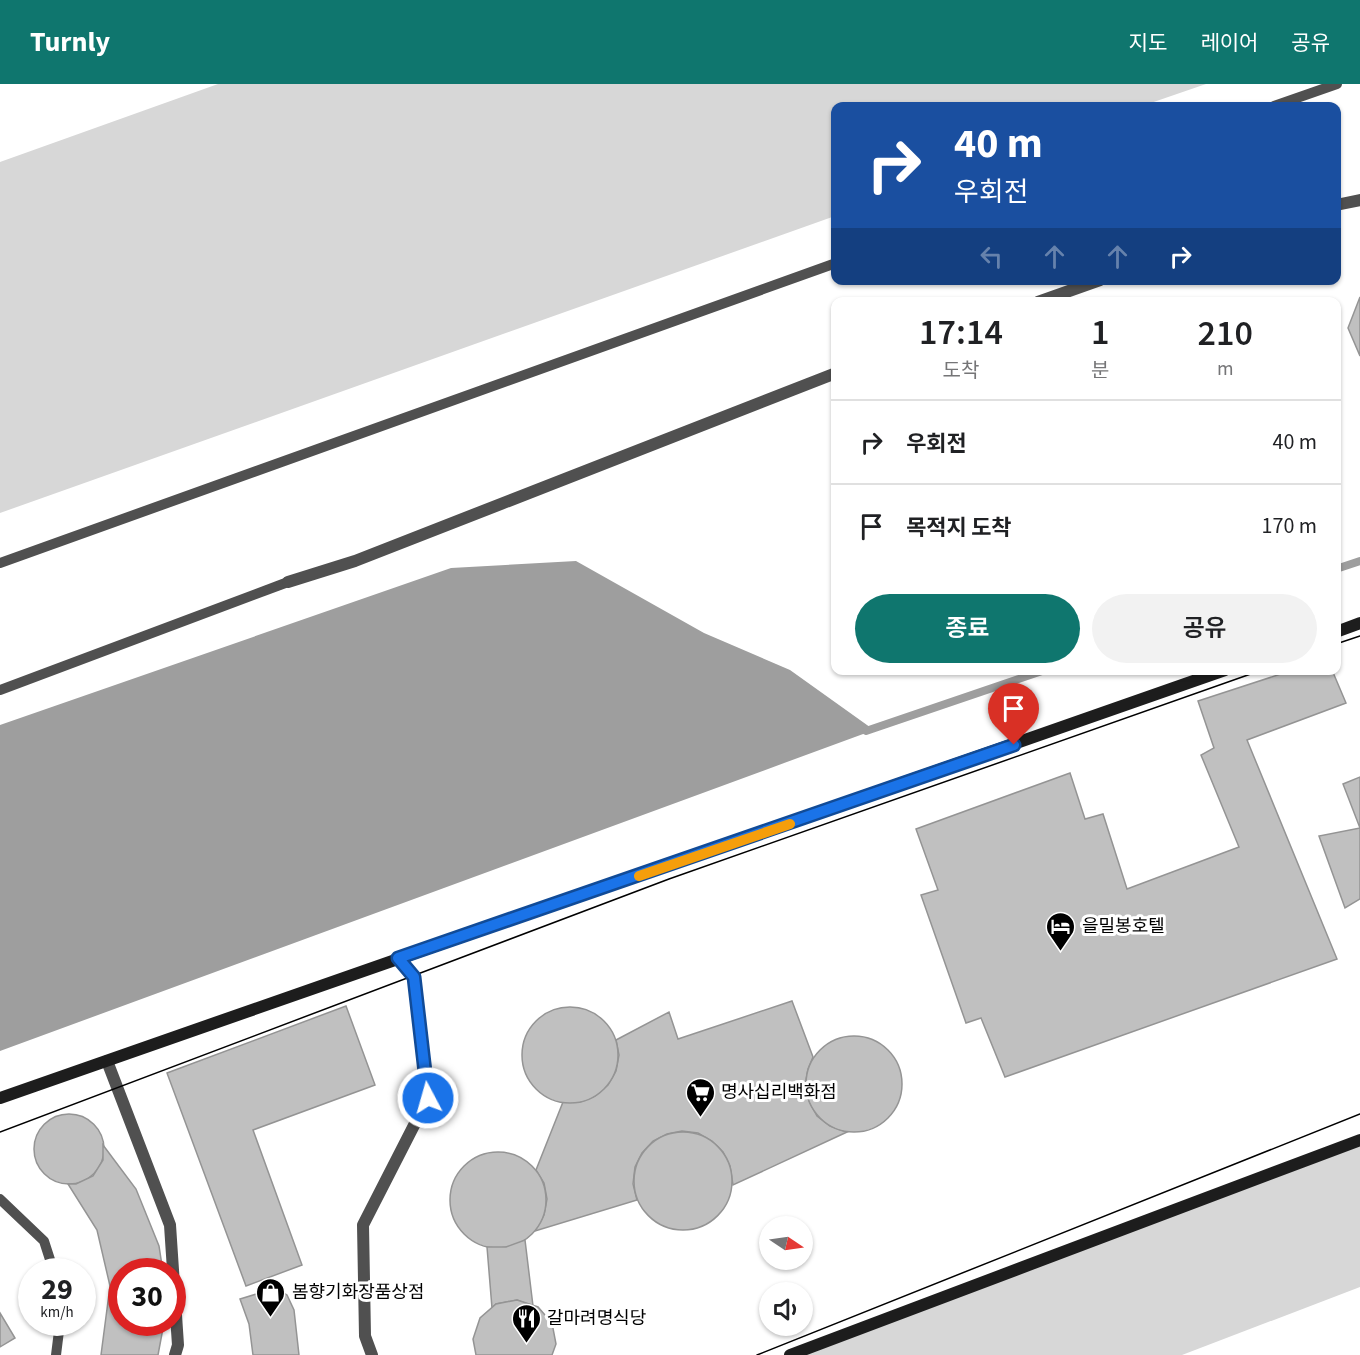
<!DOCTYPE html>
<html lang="ko">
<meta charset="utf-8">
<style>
:root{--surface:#fff;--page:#f2f2f2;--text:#202124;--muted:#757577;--line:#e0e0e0;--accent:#0f766e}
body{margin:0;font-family:"Source Sans 3","Noto Sans KR",sans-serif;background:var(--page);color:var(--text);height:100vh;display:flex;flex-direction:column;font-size:22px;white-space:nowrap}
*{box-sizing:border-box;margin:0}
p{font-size:20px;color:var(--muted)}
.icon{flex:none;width:33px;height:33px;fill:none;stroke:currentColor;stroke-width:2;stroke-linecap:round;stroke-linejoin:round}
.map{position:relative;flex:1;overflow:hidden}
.panel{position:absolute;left:831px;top:213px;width:510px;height:378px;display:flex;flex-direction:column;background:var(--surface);border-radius:12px;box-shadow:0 2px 4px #0004}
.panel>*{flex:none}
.guide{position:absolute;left:831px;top:18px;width:510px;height:183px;border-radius:12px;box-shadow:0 2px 4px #0004;background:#1a4fa0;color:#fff;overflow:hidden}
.needle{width:39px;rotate:103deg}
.tools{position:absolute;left:759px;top:1132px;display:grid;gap:12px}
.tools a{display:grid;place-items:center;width:54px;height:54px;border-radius:50%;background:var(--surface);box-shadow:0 2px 4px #0004;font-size:30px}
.speed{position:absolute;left:18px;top:1174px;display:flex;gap:12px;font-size:30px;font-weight:700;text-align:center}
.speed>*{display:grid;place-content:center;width:78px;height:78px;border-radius:50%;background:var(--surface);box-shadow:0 2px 4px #0004;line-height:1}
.speed small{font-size:15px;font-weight:400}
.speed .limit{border:9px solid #d22;background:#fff;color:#111}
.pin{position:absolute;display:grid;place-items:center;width:51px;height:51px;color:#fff;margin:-62px -26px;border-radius:50% 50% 50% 0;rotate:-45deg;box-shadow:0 0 6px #0007}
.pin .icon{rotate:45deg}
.me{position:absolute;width:66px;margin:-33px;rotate:354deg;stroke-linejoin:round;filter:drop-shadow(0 0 4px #0008)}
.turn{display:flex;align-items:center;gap:21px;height:126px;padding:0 24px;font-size:27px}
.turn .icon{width:78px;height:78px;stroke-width:2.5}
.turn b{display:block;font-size:42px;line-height:51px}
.lanes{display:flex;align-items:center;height:57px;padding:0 24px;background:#0003;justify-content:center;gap:30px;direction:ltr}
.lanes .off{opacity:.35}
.eta{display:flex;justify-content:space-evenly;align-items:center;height:102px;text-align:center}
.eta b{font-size:36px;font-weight:600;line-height:42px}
.button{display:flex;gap:12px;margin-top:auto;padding:12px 24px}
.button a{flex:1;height:69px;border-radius:36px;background:var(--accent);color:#fff;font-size:24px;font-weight:600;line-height:69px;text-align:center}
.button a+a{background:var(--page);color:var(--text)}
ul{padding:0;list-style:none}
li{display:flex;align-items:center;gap:18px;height:84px;padding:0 24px;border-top:2px solid var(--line)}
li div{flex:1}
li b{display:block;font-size:22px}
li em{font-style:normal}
header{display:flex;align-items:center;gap:36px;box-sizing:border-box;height:84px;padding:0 30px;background:var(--accent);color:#fff}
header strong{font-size:28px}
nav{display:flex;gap:33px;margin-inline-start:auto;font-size:21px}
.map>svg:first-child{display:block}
.green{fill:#d7d7d7}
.water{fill:#9e9e9e}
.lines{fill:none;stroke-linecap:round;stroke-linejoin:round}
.stream{stroke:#9e9e9e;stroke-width:8}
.building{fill:#c0c0c0;stroke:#949494;stroke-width:1.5}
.lane{stroke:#505050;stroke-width:10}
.street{stroke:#505050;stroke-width:12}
.secondary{stroke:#1d1d1d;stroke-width:12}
.tram{stroke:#000;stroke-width:1.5}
.route-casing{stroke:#114b97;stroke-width:15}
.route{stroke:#1a73e8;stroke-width:10}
.slow{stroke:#f59e0b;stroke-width:10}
.labels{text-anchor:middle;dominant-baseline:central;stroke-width:6;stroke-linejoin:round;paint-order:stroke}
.poi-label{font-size:18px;fill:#000;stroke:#fff;text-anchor:start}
</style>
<header>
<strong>Turnly</strong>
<nav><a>지도</a><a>레이어</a><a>공유</a></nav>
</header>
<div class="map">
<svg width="1360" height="1271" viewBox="0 0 1360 1271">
<rect width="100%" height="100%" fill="#fff"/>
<!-- green -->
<g class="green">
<path d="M 218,0 L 1206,0 L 1142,22 L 836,22 L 835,132 L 0,429 L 0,78 Z"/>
<path d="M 1360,1059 L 1360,1203 L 1182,1271 L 792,1271 Z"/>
</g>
<!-- water -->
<path class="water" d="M 576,477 L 704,549 L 790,586 L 874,646 L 0,967 L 0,641 L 451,484 Z"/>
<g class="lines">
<!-- stream -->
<g class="stream">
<path d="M 1336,485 L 1360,477"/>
<path d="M 866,647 L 1045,586"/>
</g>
</g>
<!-- building -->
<g class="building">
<path d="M 1360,213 L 1360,272 L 1348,244 Z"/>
<path d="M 1293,586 L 1332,586 L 1346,619 L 1247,656 L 1337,875 L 1005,993 L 981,934 L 966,939 L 921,811 L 938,806 L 916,745 L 1070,689 L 1085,735 L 1103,730 L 1127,805 L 1239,763 L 1201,671 L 1214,664 L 1198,617 Z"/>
<path d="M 1360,693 L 1360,744 L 1343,700 Z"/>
<path d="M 1360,744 L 1360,815 L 1345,824 L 1319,752 Z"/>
<path d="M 792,917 L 813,973 L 808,985 L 805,1001 L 809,1017 L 817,1032 L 830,1042 L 847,1048 L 733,1101 L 730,1082 L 723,1068 L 712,1057 L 698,1049 L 682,1047 L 667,1050 L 653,1057 L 642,1069 L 635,1083 L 633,1100 L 637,1116 L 535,1147 L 544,1131 L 547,1115 L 544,1099 L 536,1086 L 563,1018 L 580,1018 L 595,1012 L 608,1001 L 616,987 L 619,971 L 616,956 L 669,928 L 678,955 Z"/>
<path d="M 346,922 L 375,1001 L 253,1046 L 302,1181 L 246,1202 L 167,989 Z"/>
<circle cx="570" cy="971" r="48"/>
<circle cx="854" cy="1000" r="48"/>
<circle cx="69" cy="1065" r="35"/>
<circle cx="683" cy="1097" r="49"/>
<path d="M 103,1061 L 136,1105 L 159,1162 L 163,1188 L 122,1188 L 122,1239 L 164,1239 L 158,1271 L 101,1271 L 110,1202 L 97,1146 L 68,1100 L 76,1100 L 93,1092 L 103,1076 Z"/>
<circle cx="498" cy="1116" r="48"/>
<path d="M 525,1156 L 533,1222 L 517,1216 L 496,1220 L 492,1224 L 487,1163 L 506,1163 Z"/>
<path d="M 276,1204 L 287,1211 L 294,1226 L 299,1271 L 253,1271 L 249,1240 L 240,1215 Z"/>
<path d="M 517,1216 L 538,1223 L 552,1239 L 556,1260 L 552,1271 L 476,1271 L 473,1255 L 480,1234 L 496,1220 Z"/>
<path d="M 0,1229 L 15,1254 L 0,1263 Z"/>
</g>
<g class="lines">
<!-- lane -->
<g class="lane">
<path d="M 1274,22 L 1337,0"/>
<path d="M 0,479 L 836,179"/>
<path d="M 0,606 L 288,498"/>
<path d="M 0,1115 L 44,1157 L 54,1188"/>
<path d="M 56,1271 L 60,1239"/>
</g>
<!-- street -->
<g class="street">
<path d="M 1336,121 L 1360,116"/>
<path d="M 1038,218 L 1100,196"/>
<path d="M 288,498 L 355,477 L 836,289"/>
<path d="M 107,977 L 170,1141 L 178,1261 L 175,1271"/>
<path d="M 372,1271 L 365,1252 L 363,1141 L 428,1014 L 414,893 L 397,874"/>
</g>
<!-- secondary -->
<g class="secondary">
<path d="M 1336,548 L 1360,539"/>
<path d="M 0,1014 L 1225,586"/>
<path d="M 790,1271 L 1360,1056"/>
</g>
<!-- tram -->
<g class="tram">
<path d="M 1336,560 L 1360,552"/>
<path d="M 0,1048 L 669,795 L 1262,586"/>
<path d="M 757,1271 L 1360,1030"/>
</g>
</g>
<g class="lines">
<defs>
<path id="route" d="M 428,1014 L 414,893 L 398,874 L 1014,661"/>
</defs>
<!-- route casing -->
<use href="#route" class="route-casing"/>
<!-- route -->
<use href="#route" class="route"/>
<!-- slow -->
<path class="slow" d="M 639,792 L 790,740"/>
</g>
<!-- icons -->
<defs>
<symbol id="hotel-pin" viewBox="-11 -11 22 30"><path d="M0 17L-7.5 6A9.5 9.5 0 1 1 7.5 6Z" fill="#000" stroke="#fff"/><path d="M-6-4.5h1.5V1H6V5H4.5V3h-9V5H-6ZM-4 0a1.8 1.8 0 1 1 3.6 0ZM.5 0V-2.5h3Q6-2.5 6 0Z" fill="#fff"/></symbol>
<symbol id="supermarket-pin" viewBox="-11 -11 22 30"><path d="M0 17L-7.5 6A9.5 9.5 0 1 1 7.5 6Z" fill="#000" stroke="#fff"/><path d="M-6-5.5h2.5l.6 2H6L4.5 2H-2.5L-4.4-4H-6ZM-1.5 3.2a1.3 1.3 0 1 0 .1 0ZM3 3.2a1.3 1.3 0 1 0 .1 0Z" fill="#fff"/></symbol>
<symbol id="shop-pin" viewBox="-11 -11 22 30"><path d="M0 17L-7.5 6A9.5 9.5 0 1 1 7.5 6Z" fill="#000" stroke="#fff"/><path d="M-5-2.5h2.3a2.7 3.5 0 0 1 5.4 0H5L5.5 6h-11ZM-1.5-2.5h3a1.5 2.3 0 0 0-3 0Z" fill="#fff"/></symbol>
<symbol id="restaurant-pin" viewBox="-11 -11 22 30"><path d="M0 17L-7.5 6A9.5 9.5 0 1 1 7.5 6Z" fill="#000" stroke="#fff"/><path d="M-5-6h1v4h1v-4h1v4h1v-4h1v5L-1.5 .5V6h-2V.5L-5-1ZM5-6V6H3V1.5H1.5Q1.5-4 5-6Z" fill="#fff"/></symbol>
</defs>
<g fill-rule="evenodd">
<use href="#hotel-pin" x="1044" y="826" width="33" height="45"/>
<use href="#supermarket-pin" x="684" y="992" width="33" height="45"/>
<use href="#shop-pin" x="254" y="1192" width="33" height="45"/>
<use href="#restaurant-pin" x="510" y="1218" width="33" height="45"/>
</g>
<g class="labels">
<!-- poi labels -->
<g class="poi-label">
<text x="1082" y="842">을밀봉호텔</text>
<text x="721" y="1008">명사십리백화점</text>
<text x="292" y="1208">봄향기화장품상점</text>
<text x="547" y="1234">갈마려명식당</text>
</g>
</g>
</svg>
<div class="tools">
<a><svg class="needle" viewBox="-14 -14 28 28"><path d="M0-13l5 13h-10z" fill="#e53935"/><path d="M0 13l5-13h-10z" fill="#757577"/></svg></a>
<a><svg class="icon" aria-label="sound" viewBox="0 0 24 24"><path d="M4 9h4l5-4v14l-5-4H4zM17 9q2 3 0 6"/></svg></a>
</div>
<div class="speed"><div>29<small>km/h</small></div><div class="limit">30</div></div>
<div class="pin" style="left:1014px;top:661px;background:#d93025"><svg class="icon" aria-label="arrive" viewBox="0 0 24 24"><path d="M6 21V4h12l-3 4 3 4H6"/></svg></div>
<svg class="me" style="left:428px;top:1014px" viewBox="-20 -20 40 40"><circle r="17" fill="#1a73e8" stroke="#fff" stroke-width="3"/><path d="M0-11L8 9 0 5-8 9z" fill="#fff"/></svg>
<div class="guide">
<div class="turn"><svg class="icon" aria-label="right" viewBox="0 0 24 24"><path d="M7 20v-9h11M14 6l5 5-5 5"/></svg><div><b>40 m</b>우회전</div></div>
<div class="lanes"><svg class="icon off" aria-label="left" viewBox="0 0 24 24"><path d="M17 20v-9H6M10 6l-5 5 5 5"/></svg><svg class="icon off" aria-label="ahead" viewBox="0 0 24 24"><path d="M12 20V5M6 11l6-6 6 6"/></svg><svg class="icon off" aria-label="ahead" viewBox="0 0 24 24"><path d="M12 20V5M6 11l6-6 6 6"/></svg><svg class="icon" aria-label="right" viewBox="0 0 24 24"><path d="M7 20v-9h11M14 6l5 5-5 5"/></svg></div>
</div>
<section class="panel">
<div class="eta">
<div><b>17:14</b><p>도착</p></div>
<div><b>1</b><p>분</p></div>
<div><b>210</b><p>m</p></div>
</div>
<ul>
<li><svg class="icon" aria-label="right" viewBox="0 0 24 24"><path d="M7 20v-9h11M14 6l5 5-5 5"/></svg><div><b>우회전</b></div><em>40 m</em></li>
<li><svg class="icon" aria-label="arrive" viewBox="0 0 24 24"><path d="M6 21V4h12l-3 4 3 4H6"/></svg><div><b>목적지 도착</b></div><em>170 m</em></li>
</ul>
<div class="button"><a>종료</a><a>공유</a></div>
</section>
</div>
